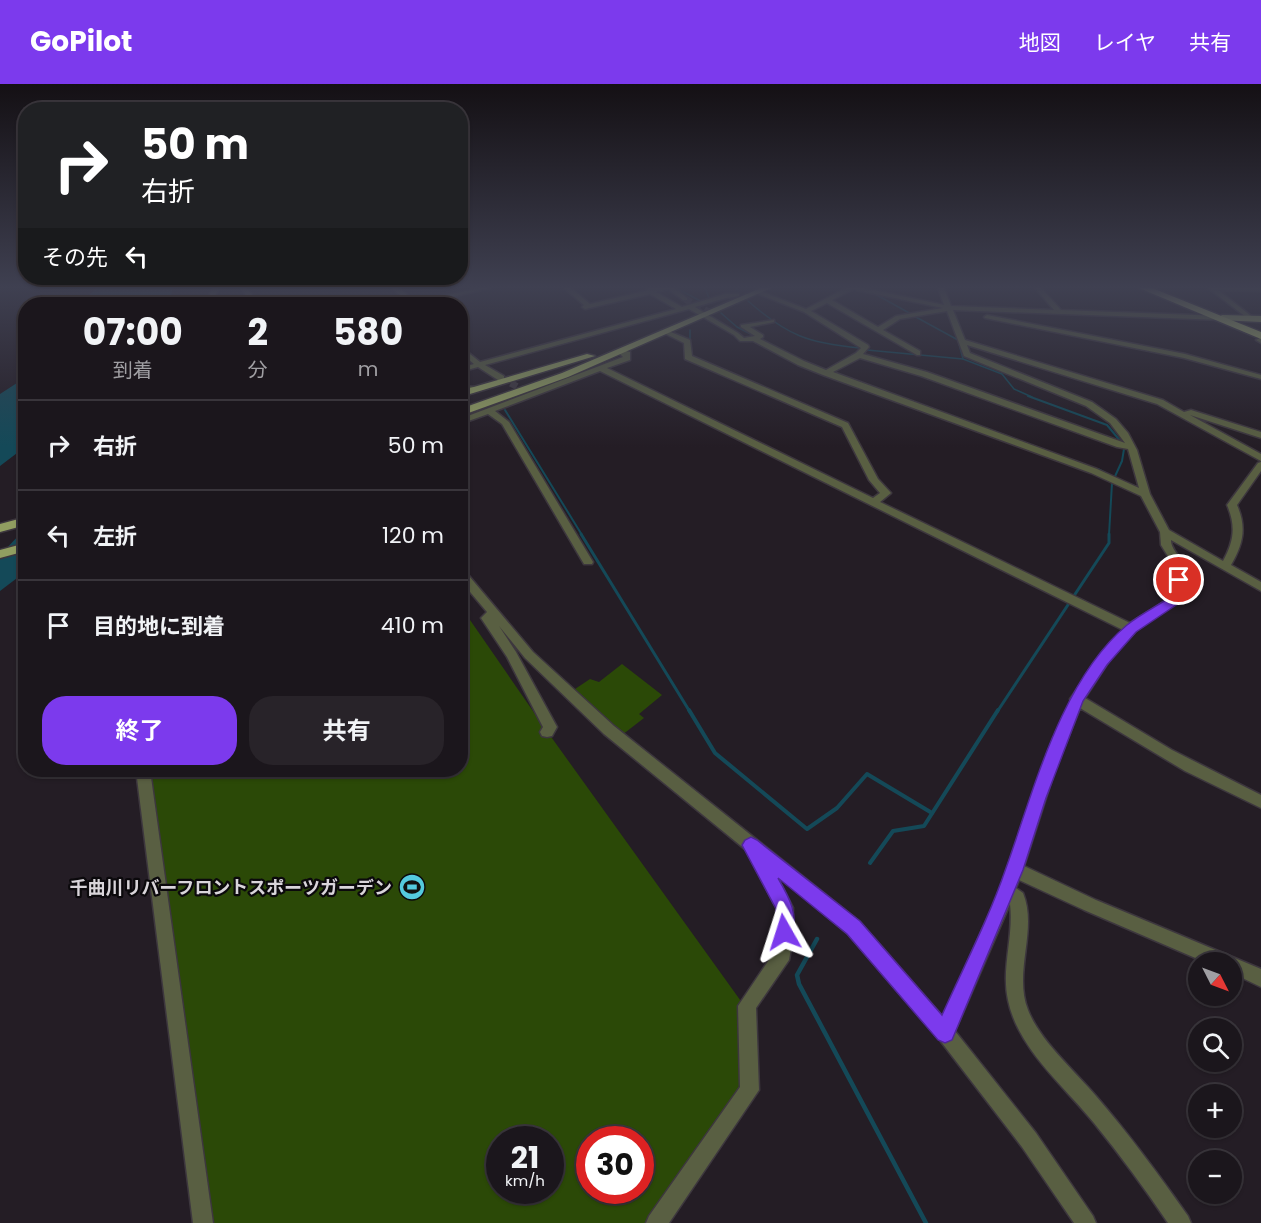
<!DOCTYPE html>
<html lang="ja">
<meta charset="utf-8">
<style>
:root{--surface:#1b161c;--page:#282329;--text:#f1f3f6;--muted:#a09fa3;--line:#39353b;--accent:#7c3aed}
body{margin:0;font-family:Poppins,"Noto Sans JP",sans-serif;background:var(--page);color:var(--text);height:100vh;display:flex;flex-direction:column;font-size:22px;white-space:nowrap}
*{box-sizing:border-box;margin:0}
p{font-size:20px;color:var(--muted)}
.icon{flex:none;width:33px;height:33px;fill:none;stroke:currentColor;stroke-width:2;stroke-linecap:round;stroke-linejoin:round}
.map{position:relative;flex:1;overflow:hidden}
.side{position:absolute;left:18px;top:213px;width:450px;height:480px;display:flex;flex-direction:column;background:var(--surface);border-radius:24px;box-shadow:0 2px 4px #0004,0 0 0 2px var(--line)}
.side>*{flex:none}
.guide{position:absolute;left:18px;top:18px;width:450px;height:183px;border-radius:24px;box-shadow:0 2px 4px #0004,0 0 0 2px var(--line);background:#202124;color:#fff;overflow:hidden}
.needle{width:39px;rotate:132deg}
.controls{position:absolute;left:1188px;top:868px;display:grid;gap:12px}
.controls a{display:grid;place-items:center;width:54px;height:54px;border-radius:50%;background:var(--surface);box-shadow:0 2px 4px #0004,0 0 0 2px var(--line);font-size:30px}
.speed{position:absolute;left:486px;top:1042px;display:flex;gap:12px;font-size:30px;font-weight:700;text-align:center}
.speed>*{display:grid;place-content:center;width:78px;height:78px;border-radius:50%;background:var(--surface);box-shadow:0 2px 4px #0004,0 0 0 2px var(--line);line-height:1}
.speed small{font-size:15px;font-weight:400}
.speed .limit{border:9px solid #d22;background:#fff;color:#111}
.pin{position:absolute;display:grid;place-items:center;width:51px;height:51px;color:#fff;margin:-26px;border:3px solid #fff;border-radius:50%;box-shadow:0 2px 6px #0007}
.me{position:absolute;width:66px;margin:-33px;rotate:354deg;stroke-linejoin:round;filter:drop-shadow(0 0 4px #0008)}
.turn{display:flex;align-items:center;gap:21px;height:126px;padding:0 24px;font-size:27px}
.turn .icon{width:78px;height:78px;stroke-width:2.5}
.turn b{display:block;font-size:42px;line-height:51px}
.then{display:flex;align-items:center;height:57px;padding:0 24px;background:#0003;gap:12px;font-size:22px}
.eta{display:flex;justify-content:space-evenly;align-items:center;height:102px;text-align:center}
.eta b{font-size:36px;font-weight:700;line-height:42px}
.button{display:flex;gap:12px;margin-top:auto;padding:12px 24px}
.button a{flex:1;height:69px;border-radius:24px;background:var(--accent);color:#fff;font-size:24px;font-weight:700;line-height:69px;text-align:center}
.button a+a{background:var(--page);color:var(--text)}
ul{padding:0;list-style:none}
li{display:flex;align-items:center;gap:18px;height:90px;padding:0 24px;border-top:2px solid var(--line)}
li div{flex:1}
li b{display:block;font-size:22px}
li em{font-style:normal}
header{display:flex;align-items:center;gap:36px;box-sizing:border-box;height:84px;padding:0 30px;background:var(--accent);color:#fff}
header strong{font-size:28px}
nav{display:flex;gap:33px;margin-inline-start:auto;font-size:21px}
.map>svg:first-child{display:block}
.green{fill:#2b4907;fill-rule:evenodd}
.water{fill:#144958}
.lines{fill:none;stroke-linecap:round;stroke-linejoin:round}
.stream-far4{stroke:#144958;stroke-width:1.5}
.stream-far3{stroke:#144958;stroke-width:2}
.stream-far2{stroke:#144958;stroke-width:3}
.stream-far1{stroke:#144958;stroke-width:4}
.stream{stroke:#144958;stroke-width:4.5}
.minor-tunnel{stroke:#3f3940;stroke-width:7;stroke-dasharray:7 4;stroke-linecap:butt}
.minor-casing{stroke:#3d373e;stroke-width:3}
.major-casing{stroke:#3d373e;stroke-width:3}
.highway-casing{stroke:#3d373e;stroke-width:3}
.minor{fill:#595f42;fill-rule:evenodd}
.major{fill:#919e61;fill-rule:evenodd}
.highway{fill:#a8b76d;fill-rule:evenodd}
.route{fill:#7c3aed;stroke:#51269a;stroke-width:1.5}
.labels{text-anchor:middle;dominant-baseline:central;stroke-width:4.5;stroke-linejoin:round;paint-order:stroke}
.near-poi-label{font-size:18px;font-weight:bold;fill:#d9d5da;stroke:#0b090c;text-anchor:end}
</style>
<header>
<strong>GoPilot</strong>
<nav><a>地図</a><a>レイヤ</a><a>共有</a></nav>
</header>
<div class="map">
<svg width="1261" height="1139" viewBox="0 0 1261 1139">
<rect width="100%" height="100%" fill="#241d25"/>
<!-- green -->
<g class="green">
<path d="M 461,523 L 544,643 L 743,920 L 747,1002 L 649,1139 L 211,1139 L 149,686 L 460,686 ZM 500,1056 L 550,1056 L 550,1107 L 500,1107 ZM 590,1056 L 640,1056 L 640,1107 L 590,1107 Z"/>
<path d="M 622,580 L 662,611 L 639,630 L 644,634 L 622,651 L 572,607 L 590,595 L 599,598 Z"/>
</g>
<!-- water -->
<g class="water">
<path d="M 97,204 L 173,204 L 168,220 L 79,220 Z"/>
<path d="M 25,289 L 25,363 L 0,382 L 0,310 L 20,297 Z"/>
<path d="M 25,445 L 25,488 L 0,507 L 0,471 Z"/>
</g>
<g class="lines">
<!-- stream-far4 -->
<g class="stream-far4">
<path d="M 676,204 L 706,220"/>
<path d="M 705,204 L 709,214"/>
<path d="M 735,204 L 738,207"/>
<path d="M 875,210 L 911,230"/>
<path d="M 748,217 C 788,252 808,259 860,264"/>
<path d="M 721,229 L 737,243 L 807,279"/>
<path d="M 914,232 L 958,256 L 963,275 L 1002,290 L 1014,305 L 1032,313"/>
<path d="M 690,246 L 690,259"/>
<path d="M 867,266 L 963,275"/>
<path d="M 813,281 L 901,313"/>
</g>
<!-- stream-far3 -->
<g class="stream-far3">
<path d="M 897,312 L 1086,381"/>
<path d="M 1028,312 L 1107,341 L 1122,359 L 1124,365 L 1122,377 L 1112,399 L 1109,451"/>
<path d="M 505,326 L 582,451"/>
<path d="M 1098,385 L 1113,393"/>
</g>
<!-- stream-far2 -->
<g class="stream-far2">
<path d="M 581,450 L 690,628"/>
<path d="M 997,628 L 1109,459 L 1109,450"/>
</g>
<!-- stream-far1 -->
<g class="stream-far1">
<path d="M 689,626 L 715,669 L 807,745 L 837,724 L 867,690 L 932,729"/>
<path d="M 870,779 L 893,747 L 924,742 L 998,626"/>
</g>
<!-- stream -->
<path class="stream" d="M 817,855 L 797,891 L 799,900 L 926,1139"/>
<!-- minor-tunnel -->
<g class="minor-tunnel">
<path d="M 685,215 L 714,231"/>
<path d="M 501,294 L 531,310"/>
</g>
<defs>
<g id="minor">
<path d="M 213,204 L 219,204 L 211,220 L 205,220 Z"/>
<path d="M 241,204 L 247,204 L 258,220 L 252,220 Z"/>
<path d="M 392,204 L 399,204 L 415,218 L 479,204 L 490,204 L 421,220 L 410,220 Z"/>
<path d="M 564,204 L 571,204 L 590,220 L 645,207 L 648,204 L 674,204 L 687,214 L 687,216 L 683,216 L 668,205 L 656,208 L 682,223 L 725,210 L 739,210 L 739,212 L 726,214 L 695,223 L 738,249 L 744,254 L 755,252 L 741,243 L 741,241 L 774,236 L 774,238 L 750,243 L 763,251 L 763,253 L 760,255 L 804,277 L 826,286 L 856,269 L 861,264 L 804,228 L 756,209 L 756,207 L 760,207 L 806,225 L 846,204 L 864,204 L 944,221 L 938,204 L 944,204 L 951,222 L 1054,226 L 1035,204 L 1041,204 L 1061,226 L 1222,232 L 1225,234 L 1222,236 L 953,226 L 965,256 L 1163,316 L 1184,328 L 1191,326 L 1261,348 L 1261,354 L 1190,331 L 1261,370 L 1261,377 L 1157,320 L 967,261 L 970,269 L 1092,318 L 1116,335 L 1128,349 L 1137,366 L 1150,410 L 1169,446 L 1223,477 C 1234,457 1236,442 1227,421 L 1258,379 L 1261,378 L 1261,387 L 1237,421 C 1247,444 1243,460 1231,481 L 1261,498 L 1261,507 L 1171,456 C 1171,465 1178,469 1181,477 C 1186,490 1183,503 1181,516 L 1137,546 L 1113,571 L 1085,614 L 1172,666 L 1261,711 L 1261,724 L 1185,687 L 1080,624 L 1054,689 L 1024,782 L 1096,816 L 1261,885 L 1261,903 L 1232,889 L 1232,879 L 1207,879 L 1084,826 L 1019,796 L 1016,804 L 1023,809 C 1038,846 1013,888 1028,926 C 1040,957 1075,987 1096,1012 C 1129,1050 1159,1091 1188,1132 L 1191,1139 L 1168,1139 C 1145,1105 1120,1071 1094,1039 C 1064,1002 1018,965 1008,916 C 1001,884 1014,852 1010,820 L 955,947 L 1036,1049 L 1093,1132 L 1096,1139 L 1074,1139 L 1022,1063 L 939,955 L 848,850 L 775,789 L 793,824 L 792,859 L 789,876 L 756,924 L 759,1006 L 669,1139 L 646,1139 L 649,1132 L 740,1003 L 738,922 L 775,867 L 777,825 L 746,766 L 604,650 L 525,574 L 499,542 L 516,568 L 557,643 L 552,652 L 547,653 L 542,652 L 540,648 L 543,643 L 507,573 L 481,534 L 487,528 L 460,496 L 460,485 L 464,486 L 533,568 L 614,642 L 860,838 L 943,933 L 999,808 L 1040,689 L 1071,617 L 1070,615 L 1105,565 L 1123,546 L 600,287 L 495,327 L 509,338 L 593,478 L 592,480 L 584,480 L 502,340 L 488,330 L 460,340 L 460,335 L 623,273 L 618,268 L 622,266 L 630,268 L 630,276 L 607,284 L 873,414 L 880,409 L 869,396 L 842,343 L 685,275 L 684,259 L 664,249 L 663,248 L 666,246 L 690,256 L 692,272 L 848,339 L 878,395 L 891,409 L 880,418 L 1130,539 L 1170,514 L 1174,496 L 1171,477 L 1161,461 L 1160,448 L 1141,412 L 1091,389 L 823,291 L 798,281 L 753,257 L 740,257 L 734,251 L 689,225 L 485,281 L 504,292 L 504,296 L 498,296 L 478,283 L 460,288 L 460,284 L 474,280 L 460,268 L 460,262 L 480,278 L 676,225 L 650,210 L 585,225 L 582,223 L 584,221 ZM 854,205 L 856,206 L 943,224 L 896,232 L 878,243 L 832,216 ZM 827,219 L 917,271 L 920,271 L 920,267 L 883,246 L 900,235 L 947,227 L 964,272 L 1086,322 L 1110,339 L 1125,359 L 927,288 L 863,270 L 869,263 L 868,261 L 811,227 ZM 860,274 L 921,292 L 1117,363 L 1128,365 L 1139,404 L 1097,385 L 833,288 Z"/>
<path d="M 1208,204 L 1261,204 L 1261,207 L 1218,206 L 1255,235 L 1250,236 Z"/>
<path d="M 987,231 L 1185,270 L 1261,291 L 1261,295 L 1184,274 L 985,234 L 984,233 Z"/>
<path d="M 1260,254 L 1261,254 L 1261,259 L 1256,256 Z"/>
<path d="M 460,302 L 476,303 L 480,305 L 476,307 L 460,306 Z"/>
<path d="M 136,686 L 150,686 L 213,1139 L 193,1139 Z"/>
</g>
<g id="major">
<path d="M 761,204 L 771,204 L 568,293 L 460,332 L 460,325 L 562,289 Z"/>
<path d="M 1222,231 L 1261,232 L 1261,238 L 1219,236 L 1218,234 Z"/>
<path d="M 587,270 L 595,272 L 460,313 L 460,307 Z"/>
<path d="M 26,433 L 26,441 L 0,448 L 0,440 Z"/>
<path d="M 26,459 L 26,467 L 0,474 L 0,466 Z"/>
</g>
<path id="highway" d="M 1139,204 L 1152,204 L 1261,248 L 1261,255 Z"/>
</defs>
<!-- minor casing -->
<use href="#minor" class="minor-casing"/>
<!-- major casing -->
<use href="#major" class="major-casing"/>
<!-- highway casing -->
<use href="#highway" class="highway-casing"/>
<!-- minor -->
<use href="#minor" class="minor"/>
<!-- major -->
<use href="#major" class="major"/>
<!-- highway -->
<use href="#highway" class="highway"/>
</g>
<!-- sky -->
<linearGradient id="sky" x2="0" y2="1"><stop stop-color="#141014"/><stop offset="0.56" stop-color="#3f4051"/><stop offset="1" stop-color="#3f4051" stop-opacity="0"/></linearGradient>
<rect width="1261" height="363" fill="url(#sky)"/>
<!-- route -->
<path class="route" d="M 1179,492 L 1185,496 L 1179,519 L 1136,548 L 1107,581 L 1083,617 L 1046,714 L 1023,786 L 952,956 L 945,959 L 938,956 L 847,850 L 778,794 C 789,813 800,832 791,854 L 784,857 L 778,854 L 775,848 L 776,825 L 742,761 L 745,756 L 751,753 L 757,756 L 860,837 L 942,931 C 964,882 989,834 1006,784 C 1034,706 1061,596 1127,541 C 1139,531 1155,523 1169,514 L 1173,496 Z"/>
<!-- icons -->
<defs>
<symbol id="stadium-disc" viewBox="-11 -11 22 22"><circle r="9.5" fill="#54cade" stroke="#0b090c"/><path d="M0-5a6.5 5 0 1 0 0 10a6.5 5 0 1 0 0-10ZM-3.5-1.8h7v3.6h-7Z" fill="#111"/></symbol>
</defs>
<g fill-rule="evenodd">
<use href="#stadium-disc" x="397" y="788" width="30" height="30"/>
</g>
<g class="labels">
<!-- near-poi labels -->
<g class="near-poi-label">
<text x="392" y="803">千曲川リバーフロントスポーツガーデン</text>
</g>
</g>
</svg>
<div class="controls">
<a><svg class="needle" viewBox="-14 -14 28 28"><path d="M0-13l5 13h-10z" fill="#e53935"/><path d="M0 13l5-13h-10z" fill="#a09fa3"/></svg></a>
<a><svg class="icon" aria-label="search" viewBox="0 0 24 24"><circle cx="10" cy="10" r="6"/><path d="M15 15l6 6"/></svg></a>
<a>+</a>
<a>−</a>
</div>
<div class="speed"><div>21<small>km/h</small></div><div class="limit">30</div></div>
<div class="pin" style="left:1179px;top:496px;background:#d93025"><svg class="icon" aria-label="arrive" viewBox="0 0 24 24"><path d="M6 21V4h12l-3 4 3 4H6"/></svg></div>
<svg class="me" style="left:784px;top:848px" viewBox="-20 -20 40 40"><path d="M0-17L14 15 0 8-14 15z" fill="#7c3aed" stroke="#fff" stroke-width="4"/></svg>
<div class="guide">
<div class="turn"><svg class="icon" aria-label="right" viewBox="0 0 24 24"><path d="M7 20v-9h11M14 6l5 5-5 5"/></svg><div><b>50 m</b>右折</div></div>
<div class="then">その先<svg class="icon" aria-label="left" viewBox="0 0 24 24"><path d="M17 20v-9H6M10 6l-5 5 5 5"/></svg></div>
</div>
<section class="side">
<div class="eta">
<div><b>07:00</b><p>到着</p></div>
<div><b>2</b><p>分</p></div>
<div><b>580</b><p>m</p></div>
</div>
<ul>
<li><svg class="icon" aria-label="right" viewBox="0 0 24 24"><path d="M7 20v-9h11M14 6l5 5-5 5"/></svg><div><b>右折</b></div><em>50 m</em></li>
<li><svg class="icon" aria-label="left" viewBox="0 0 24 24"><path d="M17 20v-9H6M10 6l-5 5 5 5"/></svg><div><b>左折</b></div><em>120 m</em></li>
<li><svg class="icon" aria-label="arrive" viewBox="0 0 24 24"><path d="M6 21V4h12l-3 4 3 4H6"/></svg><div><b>目的地に到着</b></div><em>410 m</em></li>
</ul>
<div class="button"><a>終了</a><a>共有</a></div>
</section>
</div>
